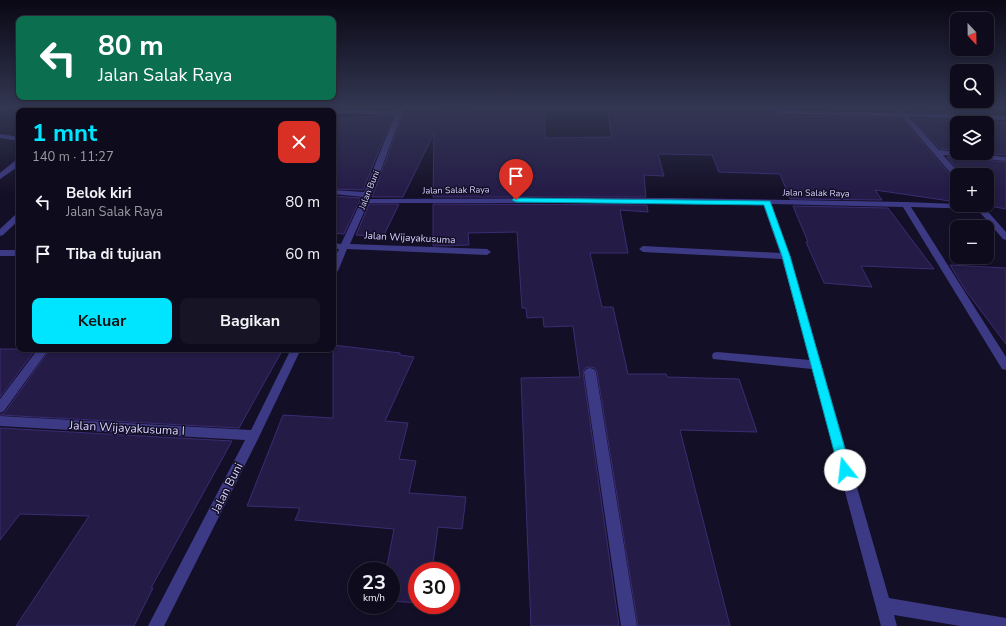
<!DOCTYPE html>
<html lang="id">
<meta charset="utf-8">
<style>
:root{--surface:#0e0b1c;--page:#171425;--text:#f1f3f6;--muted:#9b9ba3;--line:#2e2b3b;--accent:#00e5ff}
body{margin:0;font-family:"Nunito Sans",sans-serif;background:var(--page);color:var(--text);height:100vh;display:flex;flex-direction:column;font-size:15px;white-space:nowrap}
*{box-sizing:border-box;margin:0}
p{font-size:13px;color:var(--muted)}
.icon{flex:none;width:22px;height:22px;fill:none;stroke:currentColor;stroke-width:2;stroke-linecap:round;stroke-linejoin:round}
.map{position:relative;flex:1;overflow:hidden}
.panel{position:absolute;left:16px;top:108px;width:320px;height:244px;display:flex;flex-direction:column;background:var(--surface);border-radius:8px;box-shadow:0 2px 6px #0003,0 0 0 1px var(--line)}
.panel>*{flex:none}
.guide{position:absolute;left:16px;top:16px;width:320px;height:84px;border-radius:8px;box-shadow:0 2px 6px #0003,0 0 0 1px var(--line);background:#0b6e4f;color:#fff;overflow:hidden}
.needle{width:26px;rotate:158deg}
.fabs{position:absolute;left:950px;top:12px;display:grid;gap:8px}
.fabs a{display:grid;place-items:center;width:44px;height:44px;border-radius:8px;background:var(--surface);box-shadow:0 2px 6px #0003,0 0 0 1px var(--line);font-size:20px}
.speed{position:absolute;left:348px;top:562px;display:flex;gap:8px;font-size:20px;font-weight:700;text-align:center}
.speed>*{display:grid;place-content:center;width:52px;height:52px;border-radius:50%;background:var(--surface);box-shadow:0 2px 6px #0003,0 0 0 1px var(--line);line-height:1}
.speed small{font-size:10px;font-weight:400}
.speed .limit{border:6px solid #d22;background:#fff;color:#111}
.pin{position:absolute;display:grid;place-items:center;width:34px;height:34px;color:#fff;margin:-41px -17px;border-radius:50% 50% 50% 0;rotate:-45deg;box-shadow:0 0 4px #0007}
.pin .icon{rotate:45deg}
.me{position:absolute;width:44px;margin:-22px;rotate:344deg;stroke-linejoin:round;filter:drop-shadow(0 0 3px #0008)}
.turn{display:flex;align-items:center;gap:14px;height:84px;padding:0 16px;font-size:18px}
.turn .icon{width:52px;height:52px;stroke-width:2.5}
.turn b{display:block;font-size:28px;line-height:34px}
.round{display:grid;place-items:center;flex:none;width:42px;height:42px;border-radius:8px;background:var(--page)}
.headline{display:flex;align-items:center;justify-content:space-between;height:68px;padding:0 16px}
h1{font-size:24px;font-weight:700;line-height:30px;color:var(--accent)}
.cta{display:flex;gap:8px;margin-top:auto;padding:8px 16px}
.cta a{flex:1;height:46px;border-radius:8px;background:var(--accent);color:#111;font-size:16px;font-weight:700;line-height:46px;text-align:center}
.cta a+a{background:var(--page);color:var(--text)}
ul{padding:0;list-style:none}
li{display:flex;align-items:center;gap:12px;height:52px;padding:0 16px}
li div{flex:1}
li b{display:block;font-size:15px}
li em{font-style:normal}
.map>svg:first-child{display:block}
.building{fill:#241b47;stroke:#3b2d73}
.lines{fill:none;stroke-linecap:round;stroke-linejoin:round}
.street{fill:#3d3a85;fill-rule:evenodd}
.route{fill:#00e5ff;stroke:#0095a6}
.labels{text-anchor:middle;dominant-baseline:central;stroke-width:3;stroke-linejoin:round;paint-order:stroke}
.far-street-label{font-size:9px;fill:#d9d4ff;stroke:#130f26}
.street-label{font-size:10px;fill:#d9d4ff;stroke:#130f26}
.near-street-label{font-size:12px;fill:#d9d4ff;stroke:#130f26}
</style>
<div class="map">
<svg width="1006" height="626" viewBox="0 0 1006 626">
<rect width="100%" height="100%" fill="#130f26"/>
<!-- building -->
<g class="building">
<path d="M 411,108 L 439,108 L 439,110 L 476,110 L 475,112 L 545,113 L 545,138 L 612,137 L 607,108 L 765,108 L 781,116 L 901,118 L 953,178 L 957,178 L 957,202 L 875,190 L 882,200 L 790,199 L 780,174 L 719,172 L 712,155 L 658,154 L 664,176 L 644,175 L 646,197 L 433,197 L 434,133 L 403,197 L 372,197 L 403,114 L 408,114 Z"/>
<path d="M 779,108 L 893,108 L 895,111 L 782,108 Z"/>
<path d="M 902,108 L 956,108 L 961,113 L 906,112 Z"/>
<path d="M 378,116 L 393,116 L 363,190 L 333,189 L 333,119 Z"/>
<path d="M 912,119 L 1006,122 L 1006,155 L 982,153 L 987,153 L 987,123 L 957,123 L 957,150 L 940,149 Z"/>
<path d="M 947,157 L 1006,162 L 1006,209 L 984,205 L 987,205 L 987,175 L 962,175 Z"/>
<path d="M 333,196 L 361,198 L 344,234 L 333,233 Z"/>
<path d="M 369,204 L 399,204 L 383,237 L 356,235 Z"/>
<path d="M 433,204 L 647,205 L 648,212 L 620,210 L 628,253 L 590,253 L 602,307 L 613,307 L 628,374 L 666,374 L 667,377 L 739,379 L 757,432 L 680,430 L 730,626 L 638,626 L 597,372 L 595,368 L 590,367 L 585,368 L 583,372 L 619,626 L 531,626 L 521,378 L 580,377 L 573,326 L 544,327 L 543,317 L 527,318 L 526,308 L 522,308 L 517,232 L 468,233 L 469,245 L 433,246 Z"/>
<path d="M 793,206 L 888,208 L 934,269 L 861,266 L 872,287 L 824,283 L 806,242 L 808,242 Z"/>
<path d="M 950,265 L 1006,268 L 1006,344 L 966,291 Z"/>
<path d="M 333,345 L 400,353 L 400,355 L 414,357 L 385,421 L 408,423 L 399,459 L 416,461 L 409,493 L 466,497 L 462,529 L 438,527 L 432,571 L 417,571 L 417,603 L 391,601 L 391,571 L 386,571 L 394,529 L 295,520 L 300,508 L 247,506 L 283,415 L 333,418 Z"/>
<path d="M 0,349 L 36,349 L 0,397 Z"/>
<path d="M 50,349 L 283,349 L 239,428 L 0,415 L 5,412 Z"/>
<path d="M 0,428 L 232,441 L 151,588 L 153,588 L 134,626 L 16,626 L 89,516 L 20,514 L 0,540 Z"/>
</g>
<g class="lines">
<!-- street -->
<g class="street">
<path d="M 164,108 L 170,108 L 168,111 L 161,111 Z"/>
<path d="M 398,108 L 404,108 L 370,199 L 672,198 L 905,202 L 982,205 L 1006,232 L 1006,240 L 1003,239 L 977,209 L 911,207 L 1006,357 L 1006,370 L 1002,369 L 903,207 L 771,204 L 790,256 L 889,598 L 1006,618 L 1006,626 L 960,626 L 894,615 L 897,626 L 881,626 L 812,369 L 713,359 L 712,356 L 713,353 L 717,352 L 810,360 L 782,259 L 643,252 L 639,249 L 643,246 L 780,253 L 763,204 L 596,203 L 368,203 L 350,244 L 487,249 L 491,252 L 487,255 L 347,249 L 338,271 L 333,274 L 333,261 L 339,249 L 333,249 L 333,243 L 341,244 L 363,197 L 333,194 L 333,190 L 364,192 L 395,115 L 333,113 L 333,111 L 296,111 L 299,109 L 397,111 Z"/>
<path d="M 533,108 L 540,108 L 537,110 Z"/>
<path d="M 766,108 L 774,108 L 782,110 L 898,113 L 894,108 L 900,108 L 905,113 L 1006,116 L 1006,120 L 909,117 L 939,150 L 1006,157 L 1006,161 L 943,155 L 961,175 L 957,175 L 957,177 L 954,177 L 902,117 L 781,114 Z"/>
<path d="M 0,134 L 19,137 L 19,141 L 0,138 Z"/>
<path d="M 16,160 L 19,160 L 19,166 L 0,179 L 0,173 Z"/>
<path d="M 16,214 L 19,214 L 19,220 L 3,235 L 0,236 L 0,229 Z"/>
<rect x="0" y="250" width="19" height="6"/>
<path d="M 38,349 L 49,349 L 4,411 L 0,413 L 0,399 Z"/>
<path d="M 291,349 L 301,349 L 258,439 L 164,626 L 148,626 L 245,440 L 0,426 L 0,416 L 251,430 Z"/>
<path d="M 590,368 L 594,369 L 596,372 L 637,626 L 621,626 L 584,372 L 586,369 Z"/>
</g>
</g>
<!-- sky -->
<linearGradient id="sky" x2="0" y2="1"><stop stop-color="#0a0815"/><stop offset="0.55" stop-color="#333752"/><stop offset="1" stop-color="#333752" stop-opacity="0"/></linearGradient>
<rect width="1006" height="195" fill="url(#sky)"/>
<!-- route -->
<path class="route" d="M 514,198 L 770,201 L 790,256 L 851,470 L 849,474 L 845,475 L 841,474 L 839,470 L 782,256 L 764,205 L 516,202 L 512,200 Z"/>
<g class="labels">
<!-- far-street labels -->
<g class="far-street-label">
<text transform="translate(369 190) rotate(-68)">Jalan Buni</text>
<text transform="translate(456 190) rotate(-1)">Jalan Salak Raya</text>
<text transform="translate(816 193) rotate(1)">Jalan Salak Raya</text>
</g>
<!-- street labels -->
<g class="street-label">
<text transform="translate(410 238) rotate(3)">Jalan Wijayakusuma</text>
</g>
<!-- near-street labels -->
<g class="near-street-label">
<text transform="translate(127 428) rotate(3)">Jalan Wijayakusuma I</text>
<text transform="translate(227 488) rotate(-63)">Jalan Buni</text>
</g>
</g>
</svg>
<div class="fabs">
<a><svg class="needle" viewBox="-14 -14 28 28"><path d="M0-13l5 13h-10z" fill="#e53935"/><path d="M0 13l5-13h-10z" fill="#9b9ba3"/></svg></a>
<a><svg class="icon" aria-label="search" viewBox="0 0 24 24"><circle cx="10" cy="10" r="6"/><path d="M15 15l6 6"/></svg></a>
<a><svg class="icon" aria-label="layers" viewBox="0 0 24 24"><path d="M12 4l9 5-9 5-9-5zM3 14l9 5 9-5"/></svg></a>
<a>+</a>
<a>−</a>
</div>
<div class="speed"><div>23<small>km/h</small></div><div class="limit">30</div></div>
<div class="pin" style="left:516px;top:200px;background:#d93025"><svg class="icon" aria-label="arrive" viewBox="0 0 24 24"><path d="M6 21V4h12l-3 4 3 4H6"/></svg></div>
<svg class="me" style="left:845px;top:470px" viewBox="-20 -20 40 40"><circle r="19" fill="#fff"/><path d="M0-13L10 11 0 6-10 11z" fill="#00e5ff"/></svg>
<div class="guide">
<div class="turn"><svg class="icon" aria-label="left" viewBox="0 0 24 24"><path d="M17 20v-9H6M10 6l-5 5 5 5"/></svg><div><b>80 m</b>Jalan Salak Raya</div></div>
</div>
<section class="panel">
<div class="headline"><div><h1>1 mnt</h1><p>140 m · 11:27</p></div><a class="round" style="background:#d93025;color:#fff"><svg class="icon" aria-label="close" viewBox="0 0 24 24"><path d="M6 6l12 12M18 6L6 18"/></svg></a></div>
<ul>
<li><svg class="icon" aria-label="left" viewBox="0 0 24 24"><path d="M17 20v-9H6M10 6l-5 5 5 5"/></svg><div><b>Belok kiri</b><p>Jalan Salak Raya</p></div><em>80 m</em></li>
<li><svg class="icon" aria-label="arrive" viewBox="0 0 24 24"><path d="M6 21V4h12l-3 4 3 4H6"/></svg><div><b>Tiba di tujuan</b></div><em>60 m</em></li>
</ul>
<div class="cta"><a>Keluar</a><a>Bagikan</a></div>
</section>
</div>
